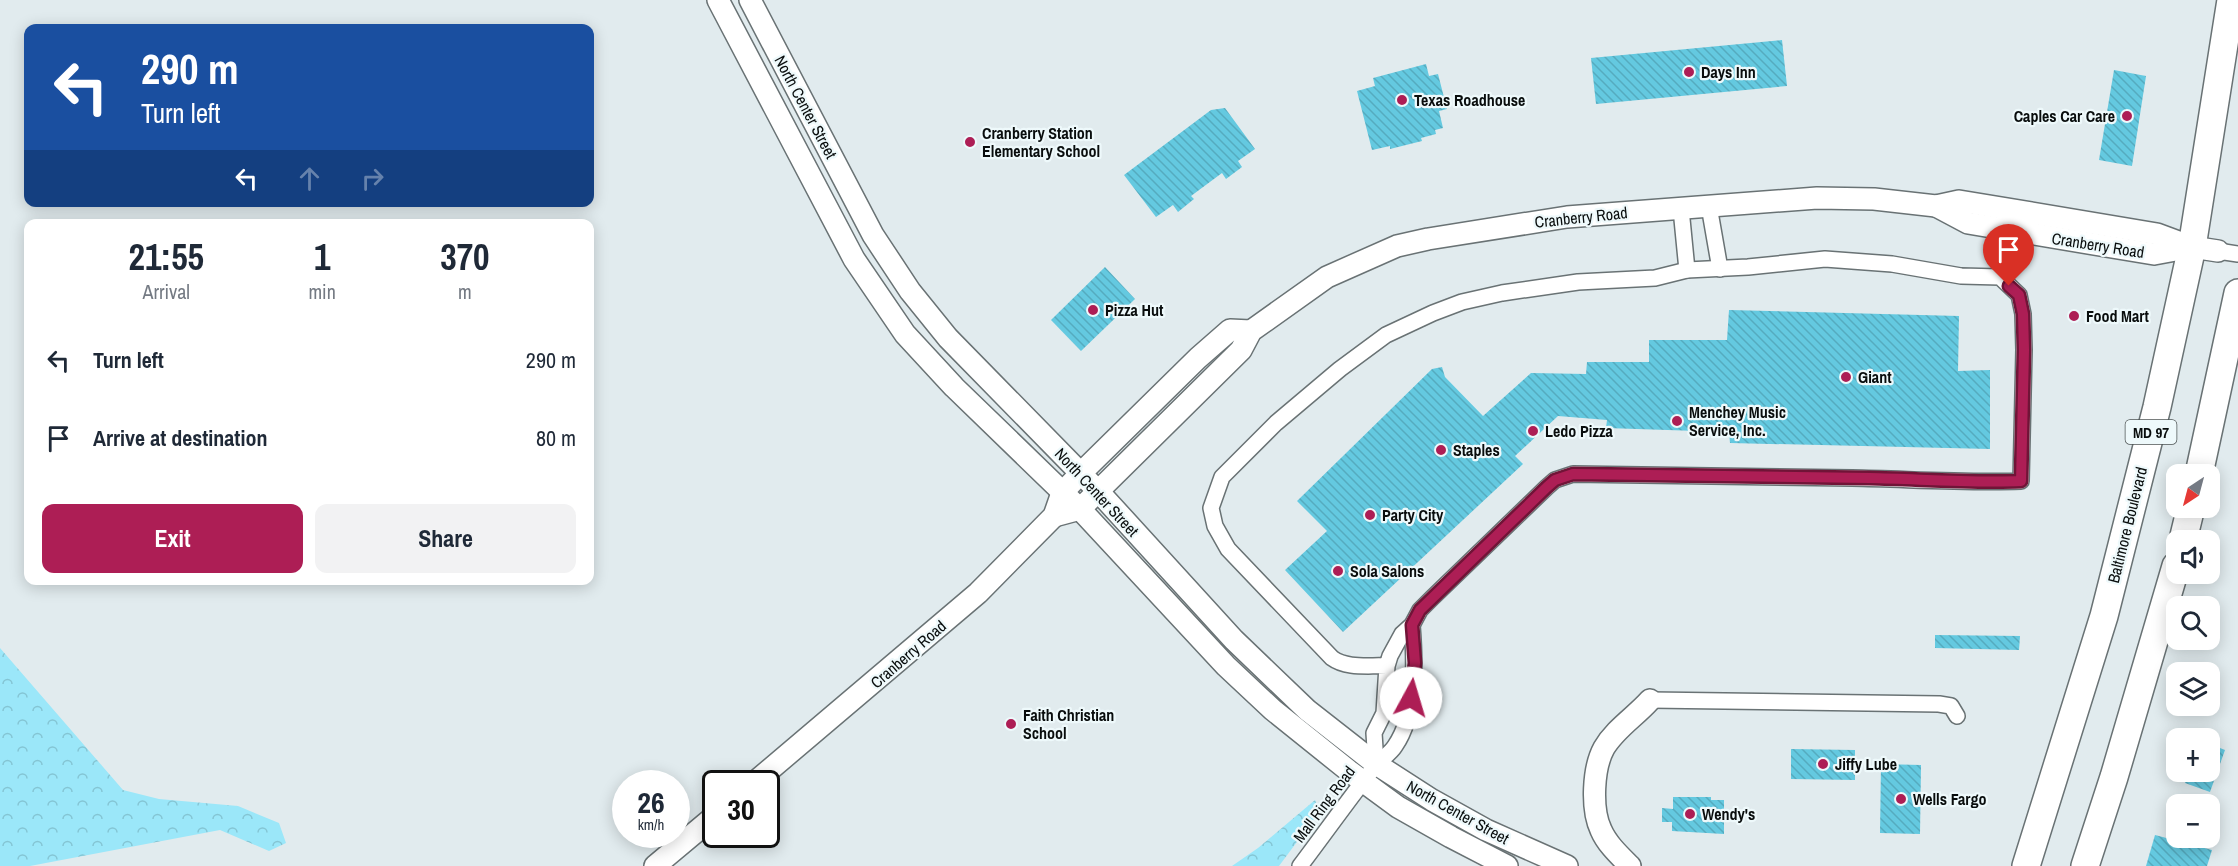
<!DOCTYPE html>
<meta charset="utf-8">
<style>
:root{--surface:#fff;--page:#f2f2f3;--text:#1f2937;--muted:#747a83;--accent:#ad1e55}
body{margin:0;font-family:"Archivo Narrow",sans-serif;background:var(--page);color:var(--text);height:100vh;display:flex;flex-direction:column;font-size:22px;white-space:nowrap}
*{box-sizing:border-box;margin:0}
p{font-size:20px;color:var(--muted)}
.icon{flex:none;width:33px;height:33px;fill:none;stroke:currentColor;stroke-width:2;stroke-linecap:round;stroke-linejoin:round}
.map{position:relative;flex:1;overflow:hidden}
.drawer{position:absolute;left:24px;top:219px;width:570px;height:366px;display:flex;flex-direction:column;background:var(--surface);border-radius:12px;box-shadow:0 3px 15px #0003}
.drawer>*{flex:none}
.banner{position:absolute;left:24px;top:24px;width:570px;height:183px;border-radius:12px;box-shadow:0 3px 15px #0003;background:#1a4fa0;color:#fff;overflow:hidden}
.needle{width:39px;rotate:216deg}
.tools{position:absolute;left:2166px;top:464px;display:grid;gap:12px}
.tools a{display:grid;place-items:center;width:54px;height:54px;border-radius:12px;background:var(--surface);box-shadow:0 3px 15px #0003;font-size:30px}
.speed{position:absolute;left:612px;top:770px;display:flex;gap:12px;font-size:30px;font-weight:700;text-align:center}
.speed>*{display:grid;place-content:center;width:78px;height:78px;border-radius:50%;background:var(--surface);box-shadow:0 3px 15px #0003;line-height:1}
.speed small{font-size:15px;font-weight:400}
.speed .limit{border:3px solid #111;border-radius:9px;background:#fff;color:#111}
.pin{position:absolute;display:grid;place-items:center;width:51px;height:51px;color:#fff;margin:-62px -26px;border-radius:50% 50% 50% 0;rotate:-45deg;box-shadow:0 0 6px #0007}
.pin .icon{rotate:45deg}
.me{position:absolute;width:66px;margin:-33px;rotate:6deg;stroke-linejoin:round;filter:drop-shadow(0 0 4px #0008)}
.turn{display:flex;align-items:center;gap:21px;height:126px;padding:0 18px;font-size:27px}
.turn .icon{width:78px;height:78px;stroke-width:2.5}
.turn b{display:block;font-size:42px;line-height:51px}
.lanes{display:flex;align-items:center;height:57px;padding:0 18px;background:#0003;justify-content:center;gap:30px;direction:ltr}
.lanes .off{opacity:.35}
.eta{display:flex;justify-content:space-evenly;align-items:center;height:102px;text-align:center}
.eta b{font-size:36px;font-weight:700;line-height:42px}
.cta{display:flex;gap:12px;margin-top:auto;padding:12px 18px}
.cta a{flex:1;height:69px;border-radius:12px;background:var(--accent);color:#fff;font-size:24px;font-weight:700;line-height:69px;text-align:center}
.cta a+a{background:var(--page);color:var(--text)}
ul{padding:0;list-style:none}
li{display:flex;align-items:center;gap:18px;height:78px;padding:0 18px}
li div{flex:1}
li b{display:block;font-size:22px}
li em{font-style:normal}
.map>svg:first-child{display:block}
.forest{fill:url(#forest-crowns)}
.building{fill:url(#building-back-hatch)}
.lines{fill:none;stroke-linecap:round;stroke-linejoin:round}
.street-casing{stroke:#697274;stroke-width:18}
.secondary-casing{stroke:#697274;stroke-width:24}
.highway-casing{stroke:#697274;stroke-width:30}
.street{stroke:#fff;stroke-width:15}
.secondary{stroke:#fff;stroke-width:21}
.highway{stroke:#fff;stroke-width:27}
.route-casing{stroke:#701437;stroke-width:15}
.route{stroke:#ad1e55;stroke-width:10}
.poi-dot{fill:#ad1e55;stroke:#eef9fb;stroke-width:2}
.labels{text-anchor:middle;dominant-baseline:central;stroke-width:4.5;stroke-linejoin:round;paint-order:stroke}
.shield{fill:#eef9fb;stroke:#4e5454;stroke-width:1.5}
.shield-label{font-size:15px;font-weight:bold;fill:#090d0d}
.poi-label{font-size:16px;font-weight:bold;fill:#090d0d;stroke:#eef9fb;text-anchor:start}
.street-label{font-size:16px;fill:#090d0d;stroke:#eef9fb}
</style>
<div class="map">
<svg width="2238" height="866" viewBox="0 0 2238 866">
<defs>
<pattern id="forest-crowns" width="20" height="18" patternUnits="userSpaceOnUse" patternTransform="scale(1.5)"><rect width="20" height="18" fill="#9be7f9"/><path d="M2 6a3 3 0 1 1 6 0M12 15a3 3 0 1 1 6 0" fill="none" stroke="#84c5d4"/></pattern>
<pattern id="building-back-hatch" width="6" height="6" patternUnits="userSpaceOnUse" patternTransform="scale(1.5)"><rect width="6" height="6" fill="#64c9e0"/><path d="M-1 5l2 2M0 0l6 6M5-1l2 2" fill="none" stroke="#55abbf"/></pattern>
</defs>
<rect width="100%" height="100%" fill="#e1ebee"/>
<!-- forest -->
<g class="forest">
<path d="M 0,648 L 123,790 L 159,799 L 238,806 L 279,823 L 286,843 L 269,851 L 220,830 L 30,866 L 0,866 Z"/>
<path d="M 1315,800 L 1320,811 L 1279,866 L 1232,866 L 1258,848 Z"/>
</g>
<!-- building -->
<g class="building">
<path d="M 1782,40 L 1787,86 L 1596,104 L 1591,58 Z"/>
<path d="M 1426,64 L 1429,76 L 1438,74 L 1447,109 L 1439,111 L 1443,128 L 1435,130 L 1436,134 L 1421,138 L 1422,141 L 1390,149 L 1390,146 L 1372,150 L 1357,91 L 1375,86 L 1373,78 Z"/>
<path d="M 2114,70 L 2146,76 L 2132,166 L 2099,160 Z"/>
<path d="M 1225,108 L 1255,149 L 1238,161 L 1242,167 L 1226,179 L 1222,173 L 1191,196 L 1194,199 L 1178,212 L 1173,205 L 1156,217 L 1124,175 L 1211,110 Z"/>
<path d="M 1105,267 L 1135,299 L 1081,351 L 1051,320 Z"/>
<path d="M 1729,310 L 1959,316 L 1958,371 L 1990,370 L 1990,449 L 1730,443 L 1729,432 L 1606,428 L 1607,420 L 1558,416 L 1515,456 L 1523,464 L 1343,632 L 1285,570 L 1327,531 L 1297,501 L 1432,369 L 1442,367 L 1445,377 L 1483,416 L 1531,373 L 1586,374 L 1587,362 L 1649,362 L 1649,340 L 1727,340 Z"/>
<path d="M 1935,635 L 2020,636 L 2019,650 L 1935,648 Z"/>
<path d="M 2210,744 L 2225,750 L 2210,792 L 2185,783 L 2190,771 L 2210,771 Z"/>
<path d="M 1791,749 L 1855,750 L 1855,780 L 1791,779 Z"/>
<path d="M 1881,764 L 1921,765 L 1920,834 L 1880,833 Z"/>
<path d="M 1673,797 L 1711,797 L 1711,800 L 1724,800 L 1724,834 L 1672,831 L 1672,822 L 1662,822 L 1662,808 L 1673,809 Z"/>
<path d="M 2155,835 L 2212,850 L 2207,866 L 2146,866 Z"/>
</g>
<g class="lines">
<defs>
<g id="street">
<path d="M 1709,206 L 1720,269"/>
<path d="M 1681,209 L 1687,270"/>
<path d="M 2218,251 L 2238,254"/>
<path d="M 1650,700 L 1939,704 L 1951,706 L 1957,716"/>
<path d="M 1376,764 L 1374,733 L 1384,713 L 1387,666 L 1390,656 L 1402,634 L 1412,625 L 1420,610 L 1432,598 L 1547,487 L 1555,480 L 1573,474 C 1666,475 1759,476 1852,478 C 1908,479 1964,483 2021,481 L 2024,350 L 2023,314 L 2019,295 L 2000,277 L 1961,276 L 1892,264 L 1825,259 L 1748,267 L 1687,270 L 1655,278 L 1578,282 L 1502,293 L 1462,302 L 1433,313 L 1386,335 L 1340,369 L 1276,423 L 1222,477 L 1211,508 L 1215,526 L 1228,549 L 1332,658 C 1347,669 1369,665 1387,666"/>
<path d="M 1300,866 C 1325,833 1349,799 1375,766 C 1381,759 1390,754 1395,746 C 1417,714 1415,662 1412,625"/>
</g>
<g id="secondary">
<path d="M 718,0 L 854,259 L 905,334 L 954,387 L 1080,509 L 1226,666 L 1273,710 L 1349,771 L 1398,807 L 1451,837 L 1507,866"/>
<path d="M 750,0 L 873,235 L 910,291 L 948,338 L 1098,491 L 1234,640 L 1307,710 L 1376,764 L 1432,800 L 1486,830 L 1567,866"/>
<path d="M 1936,206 L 1968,223 L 2154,254 L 2192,247"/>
<path d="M 1054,516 L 1080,509 L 1241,350 L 1251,331 L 1327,277 L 1397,246 L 1428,239 L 1567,217 L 1817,198 L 1874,199 L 1936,206 L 1959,201 L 2157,234 L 2192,247 L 2218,251"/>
<path d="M 754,783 L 978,593 L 1054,516 L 1062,493 L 1081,473 L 1198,358 L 1230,330 L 1251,331"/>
<path d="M 655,866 L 716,815"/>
<path d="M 1630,866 C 1619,855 1607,844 1601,830 C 1591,809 1593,768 1604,748 C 1615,729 1636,716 1650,700"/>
</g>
<g id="highway">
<path d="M 2199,474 L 2238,293"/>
<path d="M 2183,540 L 2191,507"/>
<path d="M 2026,866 L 2104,616 L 2157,407 L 2192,247 L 2231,0"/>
<path d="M 2085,866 L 2114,777 L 2176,566"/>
</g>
</defs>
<!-- street casing -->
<use href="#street" class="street-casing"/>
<!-- secondary casing -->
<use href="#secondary" class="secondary-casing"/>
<!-- highway casing -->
<use href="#highway" class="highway-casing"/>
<!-- street -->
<use href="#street" class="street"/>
<!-- secondary -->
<use href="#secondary" class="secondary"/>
<!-- highway -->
<use href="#highway" class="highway"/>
</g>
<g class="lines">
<defs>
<path id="route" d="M 1411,698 L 1415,663 L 1412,625 L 1420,610 L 1547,487 L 1555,480 L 1573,474 C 1672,475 1771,476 1870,478 C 1920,479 1970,483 2021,481 L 2024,350 L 2023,314 L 2019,295 L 2009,286"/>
</defs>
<!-- route casing -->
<use href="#route" class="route-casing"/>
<!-- route -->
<use href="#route" class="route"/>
</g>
<!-- markers -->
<g class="poi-dot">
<circle cx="1689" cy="72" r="6"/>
<circle cx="1402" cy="100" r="6"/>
<circle cx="2127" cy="116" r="6"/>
<circle cx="970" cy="142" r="6"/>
<circle cx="1093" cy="310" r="6"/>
<circle cx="2074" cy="316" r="6"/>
<circle cx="1846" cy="377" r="6"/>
<circle cx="1677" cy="421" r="6"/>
<circle cx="1533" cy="431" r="6"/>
<circle cx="1441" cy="450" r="6"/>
<circle cx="1370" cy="515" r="6"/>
<circle cx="1338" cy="571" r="6"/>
<circle cx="1011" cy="724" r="6"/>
<circle cx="1823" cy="764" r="6"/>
<circle cx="1901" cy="799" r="6"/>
<circle cx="1690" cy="814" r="6"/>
</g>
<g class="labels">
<!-- shield labels -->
<rect class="shield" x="2125.5" y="420" width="51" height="24" rx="4.5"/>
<g class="shield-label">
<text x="2151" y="432">MD 97</text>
</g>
<!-- poi labels -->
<g class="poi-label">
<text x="1701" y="72">Days Inn</text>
<text x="1414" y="100">Texas Roadhouse</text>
<text x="2115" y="116" text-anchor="end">Caples Car Care</text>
<text x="982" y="133">Cranberry Station<tspan x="982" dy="18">Elementary School</tspan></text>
<text x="1105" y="310">Pizza Hut</text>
<text x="2086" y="316">Food Mart</text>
<text x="1858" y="377">Giant</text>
<text x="1689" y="412">Menchey Music<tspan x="1689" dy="18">Service, Inc.</tspan></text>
<text x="1545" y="431">Ledo Pizza</text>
<text x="1453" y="450">Staples</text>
<text x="1382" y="515">Party City</text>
<text x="1350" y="571">Sola Salons</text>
<text x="1023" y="715">Faith Christian<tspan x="1023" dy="18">School</tspan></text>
<text x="1835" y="764">Jiffy Lube</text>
<text x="1913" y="799">Wells Fargo</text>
<text x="1702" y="814">Wendy's</text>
</g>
<!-- street labels -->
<g class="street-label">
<text transform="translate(806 107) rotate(62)">North Center Street</text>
<text transform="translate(1581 217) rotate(-6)">Cranberry Road</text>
<text transform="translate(2098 245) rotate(9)">Cranberry Road</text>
<text transform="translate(1097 492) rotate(47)">North Center Street</text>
<text transform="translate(2127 525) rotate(-76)">Baltimore Boulevard</text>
<text transform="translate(908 654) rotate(-41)">Cranberry Road</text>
<text transform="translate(1324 804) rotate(-53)">Mall Ring Road</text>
<text transform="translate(1458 812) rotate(29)">North Center Street</text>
</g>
</g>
</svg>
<div class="tools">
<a><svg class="needle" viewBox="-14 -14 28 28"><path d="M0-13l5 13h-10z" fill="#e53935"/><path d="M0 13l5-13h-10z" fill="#747a83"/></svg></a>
<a><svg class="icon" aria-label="sound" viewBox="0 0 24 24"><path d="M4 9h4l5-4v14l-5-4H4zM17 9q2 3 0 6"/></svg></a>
<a><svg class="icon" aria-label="search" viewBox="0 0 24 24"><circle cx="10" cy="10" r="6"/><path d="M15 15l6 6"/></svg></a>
<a><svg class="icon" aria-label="layers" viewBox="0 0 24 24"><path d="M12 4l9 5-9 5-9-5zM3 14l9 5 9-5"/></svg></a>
<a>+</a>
<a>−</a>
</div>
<div class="speed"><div>26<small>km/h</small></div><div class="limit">30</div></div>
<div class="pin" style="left:2009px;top:286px;background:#d93025"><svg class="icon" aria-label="arrive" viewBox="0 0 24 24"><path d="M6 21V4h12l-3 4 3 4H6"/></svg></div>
<svg class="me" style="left:1411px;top:698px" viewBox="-20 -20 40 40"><circle r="19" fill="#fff"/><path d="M0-13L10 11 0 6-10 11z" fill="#ad1e55"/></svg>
<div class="banner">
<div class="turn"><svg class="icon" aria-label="left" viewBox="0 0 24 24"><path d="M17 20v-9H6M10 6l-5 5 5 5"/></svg><div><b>290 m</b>Turn left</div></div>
<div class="lanes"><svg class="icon" aria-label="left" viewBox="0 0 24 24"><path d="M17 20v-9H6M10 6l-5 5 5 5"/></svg><svg class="icon off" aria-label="ahead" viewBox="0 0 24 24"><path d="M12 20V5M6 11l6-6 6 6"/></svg><svg class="icon off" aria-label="right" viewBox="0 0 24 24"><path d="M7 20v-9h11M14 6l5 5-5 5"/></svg></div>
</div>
<section class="drawer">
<div class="eta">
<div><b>21:55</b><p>Arrival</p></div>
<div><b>1</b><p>min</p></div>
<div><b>370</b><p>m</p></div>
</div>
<ul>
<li><svg class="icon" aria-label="left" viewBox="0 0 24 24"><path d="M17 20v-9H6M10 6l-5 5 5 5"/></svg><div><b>Turn left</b></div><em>290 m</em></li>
<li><svg class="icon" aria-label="arrive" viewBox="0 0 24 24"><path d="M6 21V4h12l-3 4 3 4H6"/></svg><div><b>Arrive at destination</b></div><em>80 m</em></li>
</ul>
<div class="cta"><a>Exit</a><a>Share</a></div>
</section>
</div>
